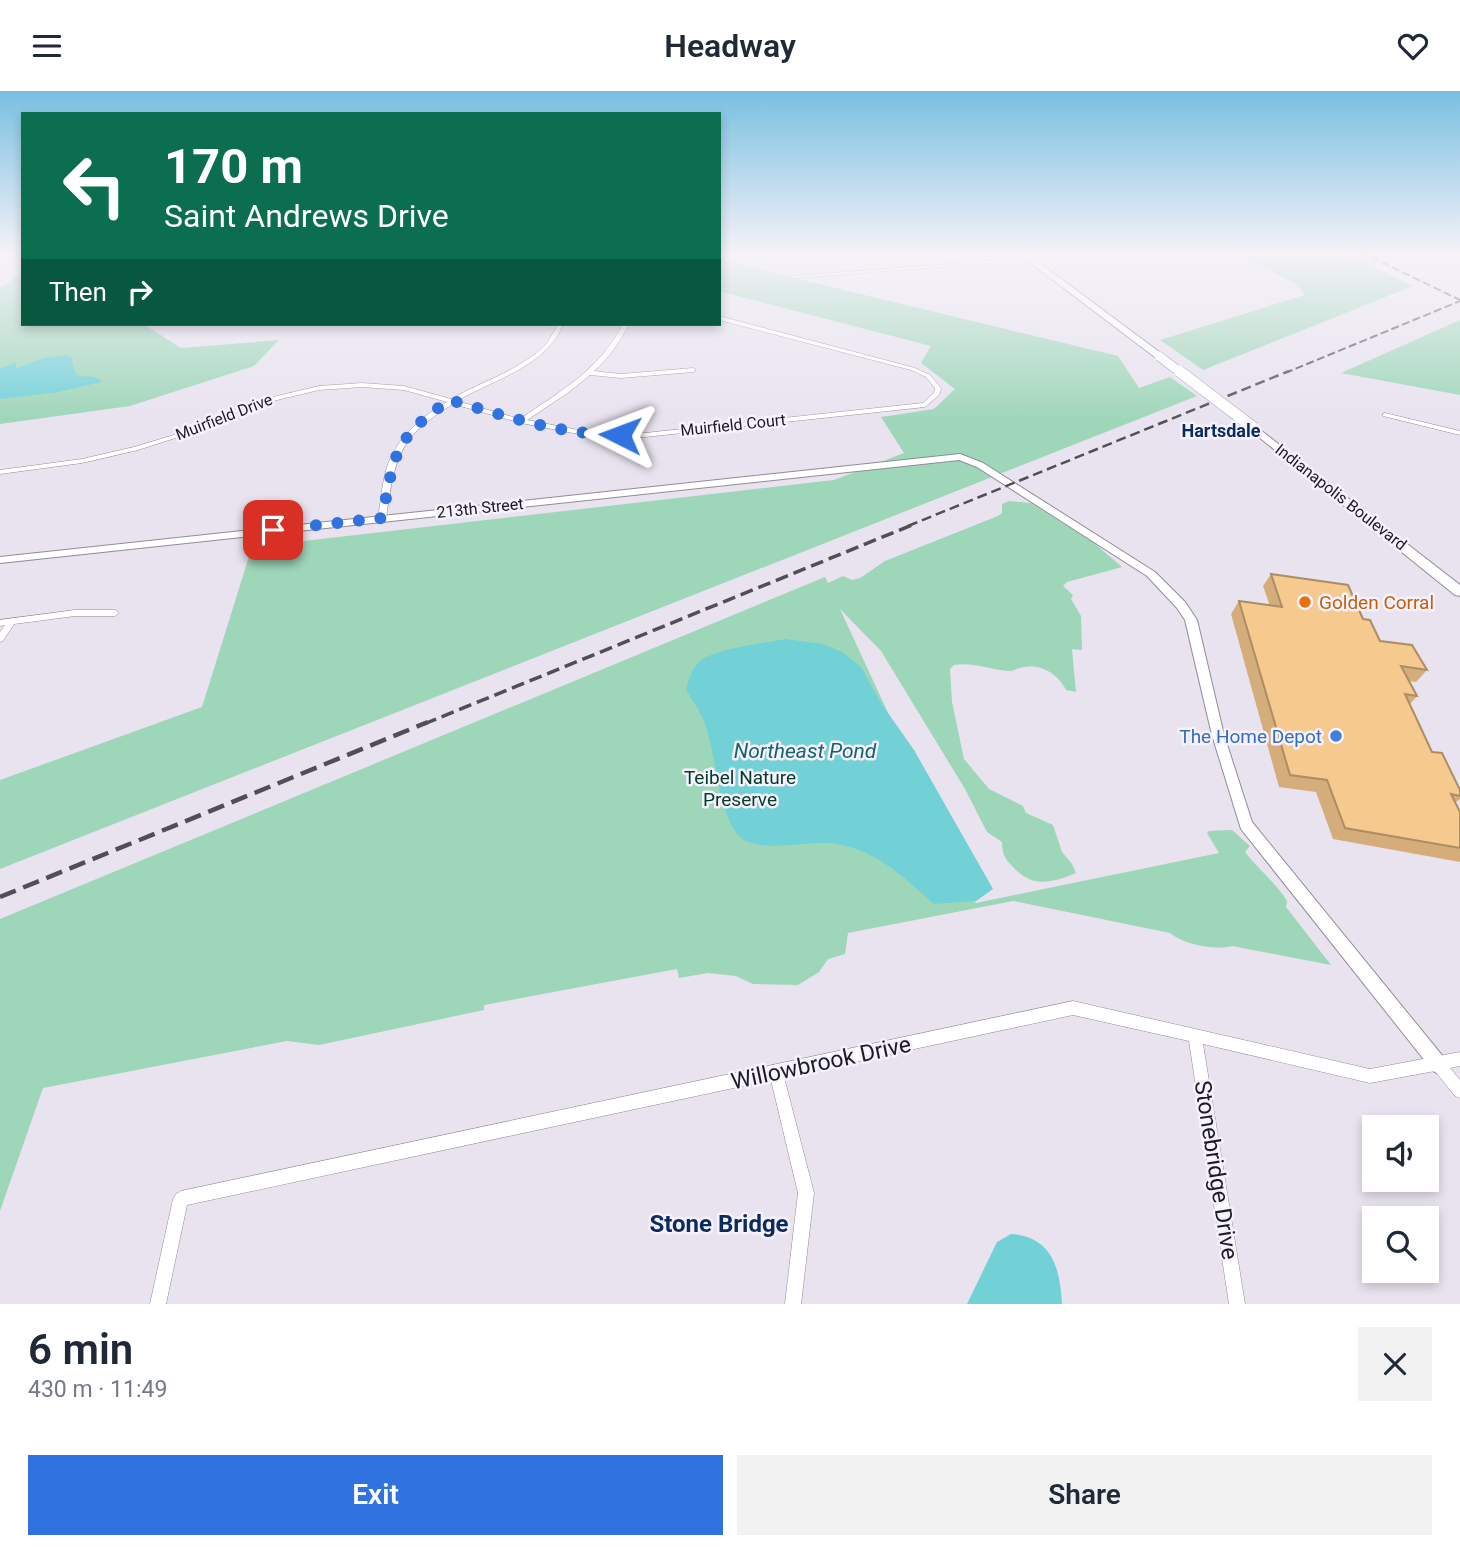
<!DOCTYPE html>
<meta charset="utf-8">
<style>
:root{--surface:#fff;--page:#f2f2f3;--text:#1f2937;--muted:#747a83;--accent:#3072df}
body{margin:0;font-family:Roboto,sans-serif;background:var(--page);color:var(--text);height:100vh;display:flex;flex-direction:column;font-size:26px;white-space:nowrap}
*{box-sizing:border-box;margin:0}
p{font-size:23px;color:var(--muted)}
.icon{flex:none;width:38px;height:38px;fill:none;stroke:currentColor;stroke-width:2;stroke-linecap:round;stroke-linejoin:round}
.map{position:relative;height:1213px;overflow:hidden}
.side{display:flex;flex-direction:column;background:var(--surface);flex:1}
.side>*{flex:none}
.hud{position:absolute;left:21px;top:21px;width:700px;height:214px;border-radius:0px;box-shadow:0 4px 10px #0003;background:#0b6e4f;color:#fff;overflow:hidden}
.tools{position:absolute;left:1362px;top:1024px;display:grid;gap:14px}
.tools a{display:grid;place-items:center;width:77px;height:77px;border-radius:0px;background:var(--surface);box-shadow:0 4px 10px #0003;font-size:35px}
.pin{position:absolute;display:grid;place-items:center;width:60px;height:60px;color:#fff;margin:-30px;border-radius:14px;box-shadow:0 4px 10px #0006}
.me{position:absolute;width:77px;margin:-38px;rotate:273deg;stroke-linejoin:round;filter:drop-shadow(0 0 5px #0008)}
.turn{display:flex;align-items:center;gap:24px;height:147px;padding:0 28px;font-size:32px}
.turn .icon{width:91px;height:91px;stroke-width:2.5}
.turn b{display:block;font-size:49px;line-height:60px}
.then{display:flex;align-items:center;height:66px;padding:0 28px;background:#0003;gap:14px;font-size:26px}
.round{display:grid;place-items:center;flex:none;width:74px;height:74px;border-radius:0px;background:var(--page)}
.head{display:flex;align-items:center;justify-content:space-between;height:119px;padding:0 28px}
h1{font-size:42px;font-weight:600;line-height:52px}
.action{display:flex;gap:14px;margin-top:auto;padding:14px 28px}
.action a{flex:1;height:80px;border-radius:0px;background:var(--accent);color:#fff;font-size:28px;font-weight:600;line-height:80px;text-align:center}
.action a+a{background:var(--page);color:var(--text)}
header{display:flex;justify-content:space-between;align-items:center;height:91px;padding:0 28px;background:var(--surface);font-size:32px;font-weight:600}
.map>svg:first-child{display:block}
.green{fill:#9ed6b9}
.water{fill:#72d0d7}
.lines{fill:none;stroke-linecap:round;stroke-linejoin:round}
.minor-casing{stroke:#908c97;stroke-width:1}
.tertiary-casing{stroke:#908c97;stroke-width:2}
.trunk-casing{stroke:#908c97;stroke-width:2}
.minor{fill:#fff;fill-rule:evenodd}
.tertiary{fill:#fff;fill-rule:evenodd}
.trunk{fill:#fff;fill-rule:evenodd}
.rail-far3{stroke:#514f55;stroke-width:2;stroke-dasharray:8 3.5;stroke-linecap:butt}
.rail-far2{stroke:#514f55;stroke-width:2.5;stroke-dasharray:10 5;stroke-linecap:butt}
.rail-far1{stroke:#514f55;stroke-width:3.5;stroke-dasharray:13 6;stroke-linecap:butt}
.rail{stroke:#514f55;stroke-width:4.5;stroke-dasharray:17 8;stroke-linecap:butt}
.trunk-bridge-far1-casing{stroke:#908c97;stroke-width:10;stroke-linecap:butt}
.trunk-bridge-casing{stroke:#908c97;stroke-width:12;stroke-linecap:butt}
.trunk-bridge-far1{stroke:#fff;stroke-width:9}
.trunk-bridge{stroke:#fff;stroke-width:11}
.wall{fill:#d4ad7b}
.building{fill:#f6c98f;stroke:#ac8d64;stroke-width:2}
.route{stroke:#3072df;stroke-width:12;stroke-dasharray:0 21.6}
.food-dot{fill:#e8710a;stroke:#f5f1fd;stroke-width:2.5}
.shop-dot{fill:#3f7fe0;stroke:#f5f1fd;stroke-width:2.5}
.labels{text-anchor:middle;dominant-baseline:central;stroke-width:5;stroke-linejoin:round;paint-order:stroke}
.far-street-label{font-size:16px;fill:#1c1b1f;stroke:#f5f1fd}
.far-neighbourhood-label{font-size:18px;font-weight:bold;fill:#0b2b5f;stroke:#f5f1fd}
.food-label{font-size:19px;fill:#c56008;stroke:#f5f1fd;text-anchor:start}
.shop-label{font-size:19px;fill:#366cbe;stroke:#f5f1fd;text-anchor:end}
.park-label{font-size:19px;fill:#003d26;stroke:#f5f1fd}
.water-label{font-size:21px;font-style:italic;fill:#146369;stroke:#f5f1fd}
.near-street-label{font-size:23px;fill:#1c1b1f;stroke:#f5f1fd}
.near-neighbourhood-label{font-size:24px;font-weight:bold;fill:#0b2b5f;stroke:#f5f1fd}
</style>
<header><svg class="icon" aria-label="menu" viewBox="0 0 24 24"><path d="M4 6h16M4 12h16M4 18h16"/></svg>Headway<svg class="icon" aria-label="heart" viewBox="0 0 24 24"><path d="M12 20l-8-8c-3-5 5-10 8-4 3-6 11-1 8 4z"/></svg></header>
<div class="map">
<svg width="1460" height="1213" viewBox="0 0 1460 1213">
<rect width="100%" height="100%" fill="#e8e3ef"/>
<!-- green -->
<g class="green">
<path d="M 1236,161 L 1342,161 L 1413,195 L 1203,279 L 1160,249 L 1305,204 L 1294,192 Z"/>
<path d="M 719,169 L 1118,265 L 1139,297 L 1170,286 L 1197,305 L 0,778 L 0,689 L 202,616 L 252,456 L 834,389 L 904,362 L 881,326 L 934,318 L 955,298 L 921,272 L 931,255 L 719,200 Z"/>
<path d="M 23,181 L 23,233 L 143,233 L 181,257 L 279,249 L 254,275 L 130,315 L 0,333 L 0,197 Z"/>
<path d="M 1460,229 L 1460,304 L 1341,282 Z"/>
<path d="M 1009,410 L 1031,412 L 1094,452 L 1122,476 L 1067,491 L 1063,495 L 1073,504 L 1071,508 L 1081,525 L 1082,559 L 1072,558 L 1076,601 L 1066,599 C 1059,584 1042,573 1025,576 C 1020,576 1014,580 1009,580 C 990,579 975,571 954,574 L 950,578 L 952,611 L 964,668 L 989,698 L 1023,715 L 1026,722 L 1053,734 L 1062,761 L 1072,773 L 1076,782 C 1054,791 1035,797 1017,780 C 1007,770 1002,766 1002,751 L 987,741 L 965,698 L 881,560 L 840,518 L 976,812 L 1219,762 L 1207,742 L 1209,740 L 1232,739 L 1250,755 L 1245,761 C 1259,779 1275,791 1287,810 L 1286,816 L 1331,874 L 1232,855 C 1216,860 1183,853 1170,842 L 1013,810 L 848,842 L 845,863 L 828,868 L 819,881 L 798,894 L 753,893 L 736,885 L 708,882 L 679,887 L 677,878 L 484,914 L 484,919 L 319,954 L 287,950 L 43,997 L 0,1120 L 0,828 L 825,486 L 828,492 L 843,485 L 852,489 L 860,487 L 885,470 L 998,425 L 1002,422 L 1002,413 Z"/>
</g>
<!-- water -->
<g class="water">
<path d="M 66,264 L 72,267 C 74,298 91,277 102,291 L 58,301 L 0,308 L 0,278 L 16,271 L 16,278 L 44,267 Z"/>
<path d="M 785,548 L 823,553 L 842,561 L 861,576 L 881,612 L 914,659 L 993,798 L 976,810 L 934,813 C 904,786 873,756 830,752 C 807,750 753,764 737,743 C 716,714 717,664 704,630 C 700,619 691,609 686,598 C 689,588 691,580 698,572 C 713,557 763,553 785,548 Z"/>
<path d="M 1011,1143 C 1052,1146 1060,1177 1062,1213 L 967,1213 L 997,1151 Z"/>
</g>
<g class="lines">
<defs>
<g id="minor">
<path d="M 0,161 L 8,161 L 0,163 Z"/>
<path d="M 1029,167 L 1031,169 L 795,187 L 793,186 L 795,185 Z"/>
<path d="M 719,225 L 915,277 L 930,284 L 941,297 L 940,303 L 925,316 L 645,346 L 594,346 L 521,332 L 453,313 C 398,346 395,367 386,427 L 382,429 L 378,427 C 381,409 382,391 388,373 C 398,346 422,325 447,311 L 404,299 L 362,296 L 319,299 L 281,308 L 245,318 L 191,342 L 138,359 L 82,372 L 0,383 L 0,379 L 82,368 L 134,356 L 187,340 L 241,316 L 277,305 L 319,295 L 362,292 L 404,295 L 451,308 C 482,290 522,279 547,252 C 551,246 555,239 558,233 L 564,233 C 560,239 557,247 552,252 C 530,280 487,292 457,310 L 520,328 C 562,299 599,279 623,233 L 629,233 C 620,251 609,267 594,280 L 621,283 L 693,277 L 696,279 L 693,281 L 621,287 L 590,284 L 569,301 L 527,329 L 594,342 L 645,342 L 923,312 L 934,302 L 935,297 L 926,286 L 911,279 L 719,229 Z"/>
<path d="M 1385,322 L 1460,340 L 1460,344 L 1383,325 L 1383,323 Z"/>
<path d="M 75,519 L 115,519 L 119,522 L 115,525 L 75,525 L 14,533 L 3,550 L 0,551 L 0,541 L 5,534 L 0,535 L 0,529 Z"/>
<path d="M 1073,910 L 1370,978 L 1460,961 L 1460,975 L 1450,977 L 1460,989 L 1460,1007 L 1455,1005 L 1435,980 L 1370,992 L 1203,953 L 1245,1213 L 1229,1213 L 1189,950 L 1073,924 L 784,986 L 814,1102 L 801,1213 L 785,1213 L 798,1102 L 771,989 L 187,1114 L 166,1213 L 150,1213 L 173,1108 L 176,1103 L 181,1100 Z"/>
</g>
<path id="tertiary" d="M 960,363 L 983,372 L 1155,481 L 1185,511 L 1197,529 L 1224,644 L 1252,731 L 1445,968 L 1448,974 L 1445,980 L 1439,983 L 1433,980 L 1241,738 L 1212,644 L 1185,529 L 1177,517 L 1147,485 L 977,376 L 959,369 L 0,472 L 0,466 Z"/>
<g id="trunk">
<path d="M 1016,161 L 1025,161 L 1162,263 L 1162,267 L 1156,267 Z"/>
<path d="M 1254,334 L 1460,494 L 1460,505 L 1455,504 L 1250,339 L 1249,337 Z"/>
</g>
</defs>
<!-- minor casing -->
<use href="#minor" class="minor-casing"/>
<!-- tertiary casing -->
<use href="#tertiary" class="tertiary-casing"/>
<!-- trunk casing -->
<use href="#trunk" class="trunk-casing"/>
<!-- minor -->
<use href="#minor" class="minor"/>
<!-- tertiary -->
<use href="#tertiary" class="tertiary"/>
<!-- trunk -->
<use href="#trunk" class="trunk"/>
<!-- rail-far3 -->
<g class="rail-far3">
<path d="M 1361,161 L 1460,209"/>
<path d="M 1285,282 L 1460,210"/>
</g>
<!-- rail-far2 -->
<path class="rail-far2" d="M 908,435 L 1289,280"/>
<!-- rail-far1 -->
<path class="rail-far1" d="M 424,633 L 912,434"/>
<!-- rail -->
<path class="rail" d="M 0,806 L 428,631"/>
<defs>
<path id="trunk-bridge-far1" d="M 1159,265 L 1181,282"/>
<path id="trunk-bridge" d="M 1179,280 L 1254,337"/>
</defs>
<!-- trunk-bridge-far1 casing -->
<use href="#trunk-bridge-far1" class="trunk-bridge-far1-casing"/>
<!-- trunk-bridge casing -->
<use href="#trunk-bridge" class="trunk-bridge-casing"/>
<!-- trunk-bridge-far1 -->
<use href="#trunk-bridge-far1" class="trunk-bridge-far1"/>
<!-- trunk-bridge -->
<use href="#trunk-bridge" class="trunk-bridge"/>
</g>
<!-- wall -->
<path class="wall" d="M 1271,483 L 1363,528 L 1380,550 L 1427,579 L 1416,591 L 1409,590 L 1417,605 L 1410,613 L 1432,661 L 1460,699 L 1460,708 L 1455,712 L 1460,721 L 1460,771 L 1333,748 L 1316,701 L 1279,696 L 1231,523 L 1239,510 L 1270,515 L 1263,495 Z"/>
<!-- building -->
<path class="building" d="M 1271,483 L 1348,494 L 1363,528 L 1370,529 L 1380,550 L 1412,554 L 1427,579 L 1401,575 L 1417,605 L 1405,603 L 1432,661 L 1442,662 L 1460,699 L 1460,705 L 1451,703 L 1460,721 L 1460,757 L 1345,737 L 1327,689 L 1290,684 L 1239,510 L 1282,516 Z"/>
<!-- sky -->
<linearGradient id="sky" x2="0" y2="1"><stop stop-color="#79bfe1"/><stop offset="0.49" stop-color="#f5f2f8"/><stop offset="1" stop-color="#f5f2f8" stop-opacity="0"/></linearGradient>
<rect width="1460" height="331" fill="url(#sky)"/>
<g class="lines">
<!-- route -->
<path class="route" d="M 273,439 L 382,427 C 395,364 392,348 450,309 C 505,325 562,344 620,344"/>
</g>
<!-- markers -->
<circle class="food-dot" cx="1305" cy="511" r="7"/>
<circle class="shop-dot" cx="1336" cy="645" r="7"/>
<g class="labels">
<!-- far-street labels -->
<g class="far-street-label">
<text transform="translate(224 326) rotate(-21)">Muirfield Drive</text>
<text transform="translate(733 334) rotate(-6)">Muirfield Court</text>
<text transform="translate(1341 406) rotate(38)">Indianapolis Boulevard</text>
<text transform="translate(480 417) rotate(-6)">213th Street</text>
</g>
<!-- far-neighbourhood labels -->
<g class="far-neighbourhood-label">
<text x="1221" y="339">Hartsdale</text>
</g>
<!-- food labels -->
<g class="food-label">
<text x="1319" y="511">Golden Corral</text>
</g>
<!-- shop labels -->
<g class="shop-label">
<text x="1322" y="645">The Home Depot</text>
</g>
<!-- park labels -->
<g class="park-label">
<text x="740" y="686">Teibel Nature<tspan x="740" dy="22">Preserve</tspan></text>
</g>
<!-- water labels -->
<g class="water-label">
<text x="805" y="660">Northeast Pond</text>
</g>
<!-- near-street labels -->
<g class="near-street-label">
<text transform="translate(821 972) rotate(-12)">Willowbrook Drive</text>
<text transform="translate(1216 1079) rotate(81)">Stonebridge Drive</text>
</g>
<!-- near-neighbourhood labels -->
<g class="near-neighbourhood-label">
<text x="719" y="1133">Stone Bridge</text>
</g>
</g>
</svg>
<div class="tools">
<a><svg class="icon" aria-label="sound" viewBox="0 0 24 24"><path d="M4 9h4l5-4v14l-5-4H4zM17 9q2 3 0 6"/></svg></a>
<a><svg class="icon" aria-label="search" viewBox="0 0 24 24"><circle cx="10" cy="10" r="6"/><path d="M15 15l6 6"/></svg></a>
</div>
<div class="pin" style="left:273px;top:439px;background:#d93025"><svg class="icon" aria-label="arrive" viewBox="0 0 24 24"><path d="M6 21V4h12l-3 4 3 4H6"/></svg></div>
<svg class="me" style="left:620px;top:344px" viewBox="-20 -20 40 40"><path d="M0-17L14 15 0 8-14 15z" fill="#3072df" stroke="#fff" stroke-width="4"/></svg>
<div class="hud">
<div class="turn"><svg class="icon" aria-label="left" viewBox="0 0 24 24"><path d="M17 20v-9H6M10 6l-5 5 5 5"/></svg><div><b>170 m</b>Saint Andrews Drive</div></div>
<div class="then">Then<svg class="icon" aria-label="right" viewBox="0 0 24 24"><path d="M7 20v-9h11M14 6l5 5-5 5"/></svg></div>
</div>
</div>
<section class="side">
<div class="head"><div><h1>6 min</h1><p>430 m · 11:49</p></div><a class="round"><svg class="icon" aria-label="close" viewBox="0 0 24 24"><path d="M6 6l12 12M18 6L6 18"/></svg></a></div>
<div class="action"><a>Exit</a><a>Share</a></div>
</section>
